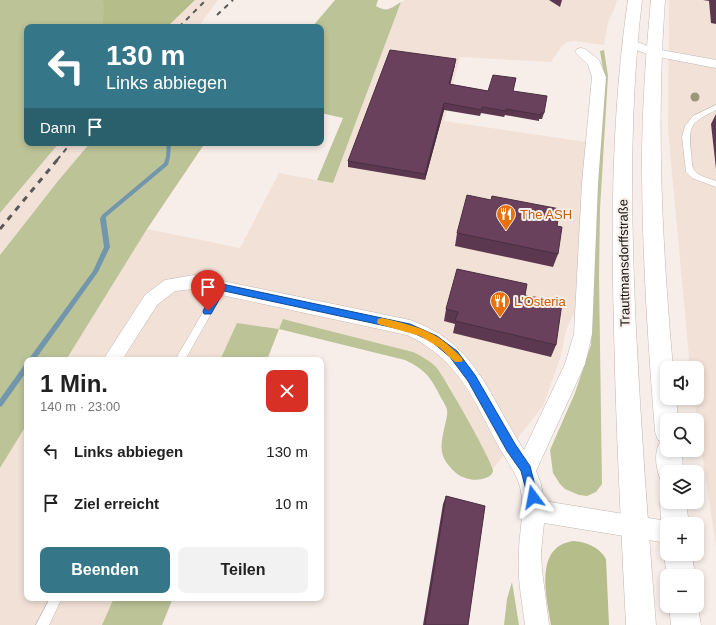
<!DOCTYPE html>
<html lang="de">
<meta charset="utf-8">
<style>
:root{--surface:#fff;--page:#f2f2f2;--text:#222;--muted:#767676;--accent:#357788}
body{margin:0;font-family:Arial,sans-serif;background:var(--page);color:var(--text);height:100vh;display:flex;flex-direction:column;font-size:15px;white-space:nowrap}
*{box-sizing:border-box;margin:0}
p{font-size:13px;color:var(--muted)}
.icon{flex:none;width:22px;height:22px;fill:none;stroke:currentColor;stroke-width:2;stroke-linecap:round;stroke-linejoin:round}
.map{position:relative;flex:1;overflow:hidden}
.side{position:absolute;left:24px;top:357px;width:300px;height:244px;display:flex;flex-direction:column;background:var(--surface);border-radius:8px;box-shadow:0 2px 6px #0003}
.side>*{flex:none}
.guide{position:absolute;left:24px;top:24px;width:300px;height:122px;border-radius:8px;box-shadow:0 2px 6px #0003;background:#357788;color:#fff;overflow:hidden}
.tools{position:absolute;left:660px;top:361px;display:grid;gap:8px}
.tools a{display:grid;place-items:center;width:44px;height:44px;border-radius:8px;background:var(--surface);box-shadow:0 2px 6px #0003;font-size:20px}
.pin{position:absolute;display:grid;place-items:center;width:34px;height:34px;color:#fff;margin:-41px -17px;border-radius:50% 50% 50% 0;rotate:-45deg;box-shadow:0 0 4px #0007}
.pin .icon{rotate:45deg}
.me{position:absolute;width:44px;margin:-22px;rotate:347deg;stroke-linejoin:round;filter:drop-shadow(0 0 3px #0008)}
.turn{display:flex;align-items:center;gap:14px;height:84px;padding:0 16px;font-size:18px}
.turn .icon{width:52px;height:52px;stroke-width:2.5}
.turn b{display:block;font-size:28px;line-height:34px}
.then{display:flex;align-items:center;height:38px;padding:0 16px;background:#0003;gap:8px;font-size:15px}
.round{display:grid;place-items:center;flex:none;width:42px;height:42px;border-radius:8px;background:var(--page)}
.summary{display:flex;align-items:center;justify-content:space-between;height:68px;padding:0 16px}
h1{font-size:24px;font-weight:700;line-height:30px}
.cta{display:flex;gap:8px;margin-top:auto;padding:8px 16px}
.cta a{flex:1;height:46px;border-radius:8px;background:var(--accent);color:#fff;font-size:16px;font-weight:700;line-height:46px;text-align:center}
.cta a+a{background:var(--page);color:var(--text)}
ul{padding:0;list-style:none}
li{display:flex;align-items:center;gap:12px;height:52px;padding:0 16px}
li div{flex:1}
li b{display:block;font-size:15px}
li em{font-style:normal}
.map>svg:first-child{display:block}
.built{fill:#f2e1d7}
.green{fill:#bbc397}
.forest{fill:#b5bd8a}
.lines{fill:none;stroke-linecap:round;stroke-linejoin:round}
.stream{fill:#7296ab;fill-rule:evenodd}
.service-casing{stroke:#c1b7b2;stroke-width:1}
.minor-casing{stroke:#c1b7b2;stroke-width:1}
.secondary-casing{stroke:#c1b7b2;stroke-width:1}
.service{fill:#fff;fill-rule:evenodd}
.minor{fill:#fff;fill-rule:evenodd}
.secondary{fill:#fff;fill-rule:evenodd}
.rail-far1{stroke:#5c5754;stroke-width:2;stroke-dasharray:5 5;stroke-linecap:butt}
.rail{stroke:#5c5754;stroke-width:3;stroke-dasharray:6 6;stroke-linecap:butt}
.tree{fill:#989776}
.wall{fill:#5b3850}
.shaded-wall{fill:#4a2e41}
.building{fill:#6a415d;stroke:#4a2e41}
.route{fill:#1a73e8;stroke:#114b97}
.slow{fill:#f59e0b}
.labels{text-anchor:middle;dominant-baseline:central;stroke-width:4;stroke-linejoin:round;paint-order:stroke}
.food-label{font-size:13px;fill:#c56008;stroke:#f8eee9;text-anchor:start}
.street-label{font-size:13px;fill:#151210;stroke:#f8eee9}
</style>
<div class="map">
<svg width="716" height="625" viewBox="0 0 716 625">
<rect width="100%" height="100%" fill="#f8eee9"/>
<!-- built -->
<g class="built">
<path d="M 195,0 L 218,0 L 198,27 L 167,27 Z"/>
<path d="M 405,0 L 617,0 L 615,7 L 608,22 L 604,45 L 574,41 L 567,42 L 562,46 L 551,62 L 460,57 L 444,121 L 586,142 L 575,311 L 566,330 L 561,356 L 543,406 L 493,469 L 449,385 L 429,361 L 413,352 L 284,319 L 279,329 L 237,323 L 220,360 L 66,360 L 147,229 L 240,248 L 279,173 L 333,183 L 401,2 Z"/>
<path d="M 669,0 L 716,0 L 716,547 L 694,398 L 697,398 L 697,368 L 690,368 L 668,130 Z"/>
<path d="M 59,143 L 90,143 L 58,181 L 0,255 L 0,213 Z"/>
<path d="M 27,424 L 27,598 L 114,598 L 102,625 L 0,625 L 0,468 Z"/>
</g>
<!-- green -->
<g class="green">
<path d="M 0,0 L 172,0 L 167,27 L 27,27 L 27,143 L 59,143 L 0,213 Z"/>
<path d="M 335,0 L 378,0 L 376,6 C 387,13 391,8 401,2 L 333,183 L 317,180 L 343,118 L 321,113 L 321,27 L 312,27 Z"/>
<path d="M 604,50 L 608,76 L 600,209 L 599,277 L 602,484 L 596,492 L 587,496 L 579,495 L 565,489 L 560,484 L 553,473 L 550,450 L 575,393 L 591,345 L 598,181 L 605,82 L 600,51 Z"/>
<path d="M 90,143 L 205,143 L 147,229 L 66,360 L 27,360 L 27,424 L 0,468 L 0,255 L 58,181 Z"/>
<path d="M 283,319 L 413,352 C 421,356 429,360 436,367 C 443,374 493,463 493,470 C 493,476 486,478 482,479 C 474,481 463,479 456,473 C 438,457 440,447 445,425 C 446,420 448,414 447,410 C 446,405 442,400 440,396 C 431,377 424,369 405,360 L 279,329 L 267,360 L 220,360 L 237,323 L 279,329 Z"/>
<path d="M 512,582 L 519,625 L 504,625 L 507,599 Z"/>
<path d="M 114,598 L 173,598 L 162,625 L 102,625 Z"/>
</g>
<!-- forest -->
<g class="forest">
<path d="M 103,0 L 195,0 L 167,27 L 103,27 L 104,5 Z"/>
<path d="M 573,541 C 587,542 599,547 606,559 L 609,625 L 551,625 C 547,598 533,547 573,541 Z"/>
</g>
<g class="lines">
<!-- stream -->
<g class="stream">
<path d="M 167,143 L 171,143 L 170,157 L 168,165 L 106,217 L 106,219 L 110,247 L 98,272 L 35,360 L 28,360 L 93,271 L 104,247 L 100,219 L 102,215 L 164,163 L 166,157 Z"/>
<path d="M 27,363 L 27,371 L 2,406 L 0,407 L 0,399 L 25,364 Z"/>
</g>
<defs>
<g id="service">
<path d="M 716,105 L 716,110 C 692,122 688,124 691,152 C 692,158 691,166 694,170 C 699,177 709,178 716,181 L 716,187 L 692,178 L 686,172 L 682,137 L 685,126 L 693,116 Z"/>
<path d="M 222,284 L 226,287 L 185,360 L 175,360 L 219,285 Z"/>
<path d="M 50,598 L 62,598 L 49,625 L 36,625 Z"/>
</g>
<g id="minor">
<path d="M 629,39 L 656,49 L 716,60 L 716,68 L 653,56 L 625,46 L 623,43 L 625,40 Z"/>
<path d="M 581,48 L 585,49 L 599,60 L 606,77 L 598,183 L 592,334 L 585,364 L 536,471 L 541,484 L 544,501 L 667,521 L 675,524 L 667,524 L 667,543 L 544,523 L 541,552 L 542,570 L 549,625 L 525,625 C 522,601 517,577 519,553 C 519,532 525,513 521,492 C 519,476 508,463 500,449 C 474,401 460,360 407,335 L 194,289 L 175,291 L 157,305 L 122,360 L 103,360 L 145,295 L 165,280 L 194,275 L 410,320 C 477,343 489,397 524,450 L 565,364 L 574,334 L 582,183 L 592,77 L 588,65 L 575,52 L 577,49 Z"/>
</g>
<g id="secondary">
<path d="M 628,0 L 642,0 C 629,110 631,219 636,330 C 641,428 648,527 656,625 L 626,625 C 621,527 616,428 614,330 C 611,219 612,110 628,0 Z"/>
<path d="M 651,0 L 665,0 C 656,125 662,244 673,368 L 667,368 L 667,398 L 676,398 L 678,420 L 667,420 L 667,450 L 682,450 L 683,472 L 667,472 L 667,483 L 661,481 C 656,469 653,452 661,441 L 658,440 L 655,432 C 648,342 642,253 642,163 C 642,109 646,54 651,0 Z"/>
<path d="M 667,491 L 667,502 L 686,502 L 689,524 L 667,524 L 667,534 L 661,524 L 660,502 L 664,493 Z"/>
<path d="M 667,547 L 667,554 L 692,554 L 695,576 L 667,577 L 664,554 Z"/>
<path d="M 697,602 L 701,625 L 671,625 L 669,606 L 697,606 Z"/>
</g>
</defs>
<!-- service casing -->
<use href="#service" class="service-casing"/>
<!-- minor casing -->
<use href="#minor" class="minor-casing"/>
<!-- secondary casing -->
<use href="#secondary" class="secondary-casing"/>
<!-- service -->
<use href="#service" class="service"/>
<!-- minor -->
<use href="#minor" class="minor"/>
<!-- secondary -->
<use href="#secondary" class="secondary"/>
<!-- rail-far1 -->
<g class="rail-far1">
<path d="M 217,15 L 233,0"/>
<path d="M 179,27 L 206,0"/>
<path d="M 57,160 L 71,143"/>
</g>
<!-- rail -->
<path class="rail" d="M 0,229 L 58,159"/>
</g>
<!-- trees -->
<circle class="tree" cx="695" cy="97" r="4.5"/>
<!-- wall -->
<g class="wall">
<path d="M 549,0 L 562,0 L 560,7 Z"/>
<path d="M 703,0 L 716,0 L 716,24 L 711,23 L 709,1 Z"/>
<path d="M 455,65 L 450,84 L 488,91 L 513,91 L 544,113 L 542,119 L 539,119 L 539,121 L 505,115 L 504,117 L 481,113 L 480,116 L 444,110 L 425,180 L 348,167 L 348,161 Z"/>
<path d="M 716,114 L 716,169 L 711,124 Z"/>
<path d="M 557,226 L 558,254 L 553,267 L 455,246 L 457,233 Z"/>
<path d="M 525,295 L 556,345 L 551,357 L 453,333 L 455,324 L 444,321 L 446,309 Z"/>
<path d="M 446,496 L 468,625 L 423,625 L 443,504 Z"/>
</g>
<!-- shaded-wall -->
<g class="shaded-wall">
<path d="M 456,59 L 455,65 L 449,90 L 449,84 Z"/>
<path d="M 444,103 L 444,110 L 425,180 L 425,174 Z"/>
</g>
<!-- building -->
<g class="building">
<path d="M 390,50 L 456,59 L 449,84 L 488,91 L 493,75 L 516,78 L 513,91 L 547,96 L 544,113 L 541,113 L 541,115 L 506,109 L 506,111 L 482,107 L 482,110 L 444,103 L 425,174 L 348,161 Z"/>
<path d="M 467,195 L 491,200 L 492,196 L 560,209 L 557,226 L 562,227 L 558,254 L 457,233 Z"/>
<path d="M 457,269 L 527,284 L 525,295 L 562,303 L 556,345 L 455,321 L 458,312 L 446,309 Z"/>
<path d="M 446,496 L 485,506 L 468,625 L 425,625 Z"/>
</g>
<!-- route -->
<path class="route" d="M 222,284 L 410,324 L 437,336 L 457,351 L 475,375 L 515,444 L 530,466 L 538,497 L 537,501 L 533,502 L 529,501 L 521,471 L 507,451 L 468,381 L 450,357 L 431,341 L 409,331 L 224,291 L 211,314 L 204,314 L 203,311 L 204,309 L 218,285 Z"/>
<!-- slow -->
<path class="slow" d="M 382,318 C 418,327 434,329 461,357 L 463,360 L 461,362 L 455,362 L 440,348 L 420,336 L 378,324 L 377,322 L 378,319 Z"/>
<!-- icons -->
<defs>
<symbol id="restaurant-pin" viewBox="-11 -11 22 30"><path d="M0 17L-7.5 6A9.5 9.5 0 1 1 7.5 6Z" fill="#e8710a" stroke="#f8eee9"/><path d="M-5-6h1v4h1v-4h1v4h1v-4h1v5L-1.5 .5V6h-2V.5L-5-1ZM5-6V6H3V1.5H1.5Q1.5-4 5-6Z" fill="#fff"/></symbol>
</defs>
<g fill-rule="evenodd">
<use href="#restaurant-pin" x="495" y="203" width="22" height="30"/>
<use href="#restaurant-pin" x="489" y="290" width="22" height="30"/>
</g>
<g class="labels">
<!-- food labels -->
<g class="food-label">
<text x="520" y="214">The ASH</text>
<text x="514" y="301">L'Osteria</text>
</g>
<!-- street labels -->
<g class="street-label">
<text transform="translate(624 263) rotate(-91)">Trauttmansdorffstraße</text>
</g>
</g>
</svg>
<div class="tools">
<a><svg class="icon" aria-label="sound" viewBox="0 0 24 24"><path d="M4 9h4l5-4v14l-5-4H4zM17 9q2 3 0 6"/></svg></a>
<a><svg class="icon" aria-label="search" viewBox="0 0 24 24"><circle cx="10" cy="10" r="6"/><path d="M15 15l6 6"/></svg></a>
<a><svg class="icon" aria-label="layers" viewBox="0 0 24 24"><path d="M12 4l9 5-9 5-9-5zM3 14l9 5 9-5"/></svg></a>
<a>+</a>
<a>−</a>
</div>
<div class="pin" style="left:208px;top:311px;background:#d93025"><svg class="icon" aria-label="arrive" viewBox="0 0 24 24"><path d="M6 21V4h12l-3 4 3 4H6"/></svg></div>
<svg class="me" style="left:533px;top:497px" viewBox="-20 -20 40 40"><path d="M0-17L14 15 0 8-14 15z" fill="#1a73e8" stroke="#fff" stroke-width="4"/></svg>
<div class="guide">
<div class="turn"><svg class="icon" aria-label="left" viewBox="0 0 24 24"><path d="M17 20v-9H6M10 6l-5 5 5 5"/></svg><div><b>130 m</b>Links abbiegen</div></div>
<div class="then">Dann<svg class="icon" aria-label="arrive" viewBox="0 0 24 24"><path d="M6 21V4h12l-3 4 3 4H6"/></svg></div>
</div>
<section class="side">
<div class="summary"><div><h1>1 Min.</h1><p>140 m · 23:00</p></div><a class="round" style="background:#d93025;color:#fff"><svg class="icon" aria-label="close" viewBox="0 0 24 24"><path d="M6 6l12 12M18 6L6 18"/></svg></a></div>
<ul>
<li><svg class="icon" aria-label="left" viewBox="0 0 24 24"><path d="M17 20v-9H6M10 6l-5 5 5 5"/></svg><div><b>Links abbiegen</b></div><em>130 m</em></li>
<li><svg class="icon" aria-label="arrive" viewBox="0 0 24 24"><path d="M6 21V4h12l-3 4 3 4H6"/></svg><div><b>Ziel erreicht</b></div><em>10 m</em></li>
</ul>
<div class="cta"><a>Beenden</a><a>Teilen</a></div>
</section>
</div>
